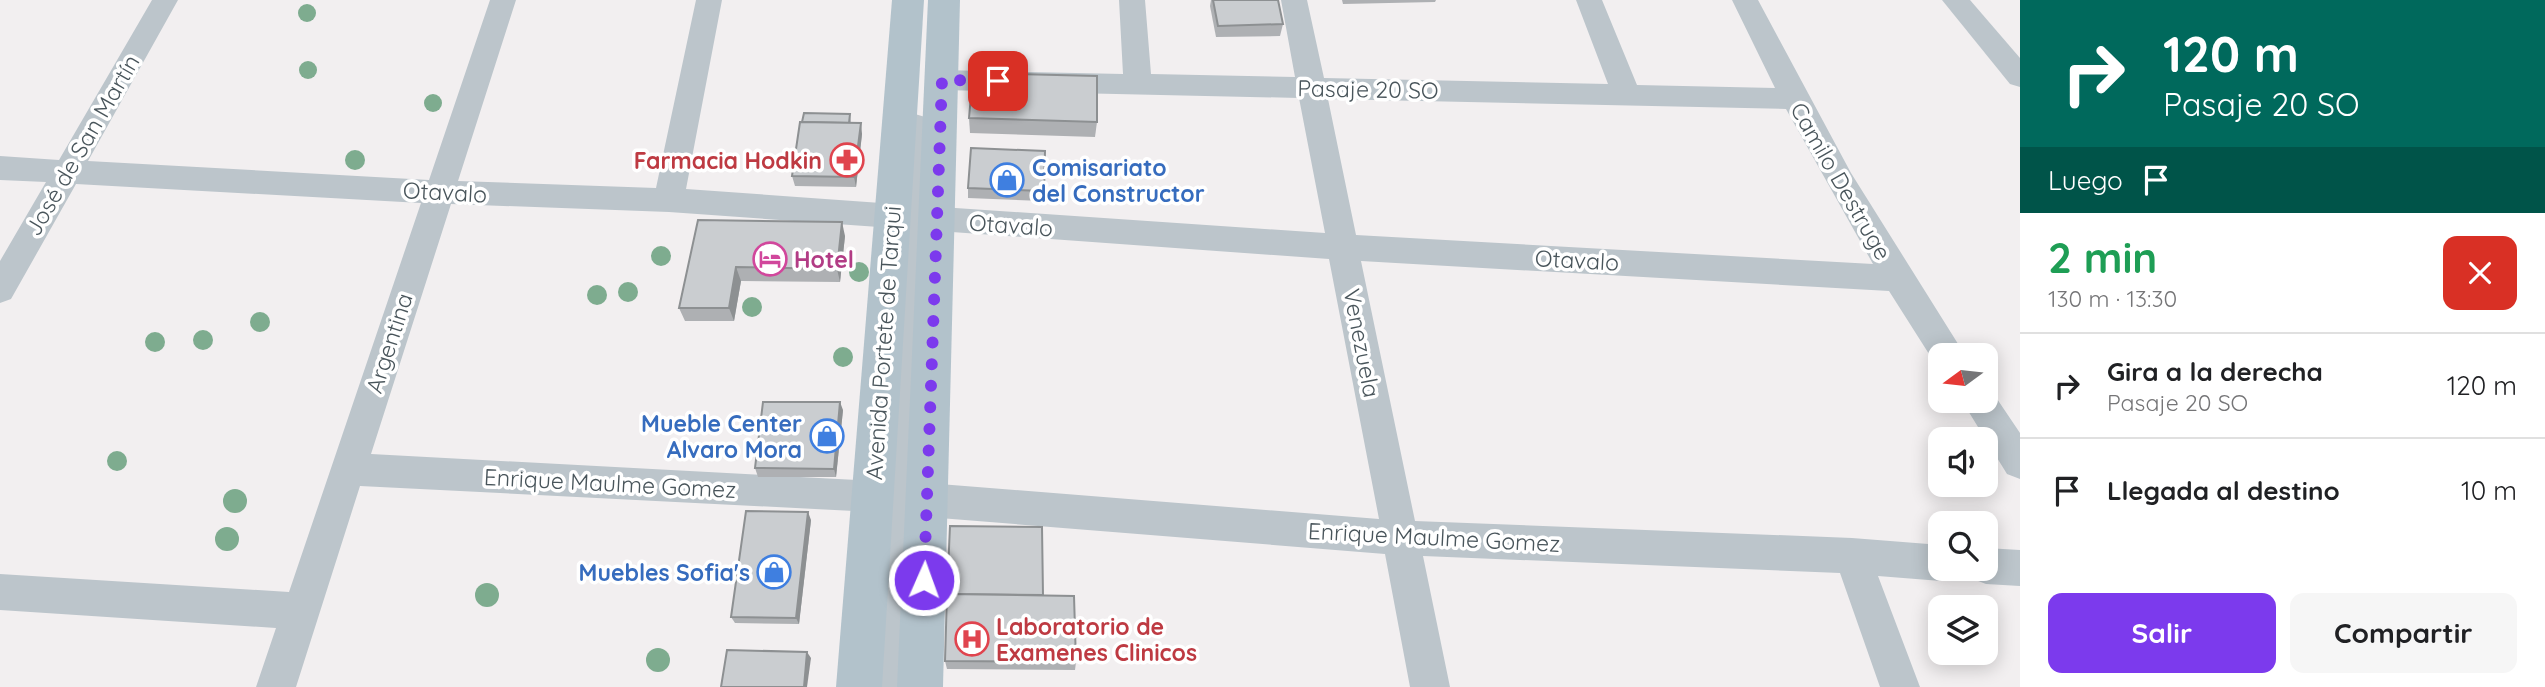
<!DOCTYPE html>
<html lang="es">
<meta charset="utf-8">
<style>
:root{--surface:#fff;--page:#f6f6f6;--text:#202124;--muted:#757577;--line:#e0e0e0;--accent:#7c3aed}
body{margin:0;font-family:Quicksand,sans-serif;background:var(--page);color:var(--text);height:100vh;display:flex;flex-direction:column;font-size:26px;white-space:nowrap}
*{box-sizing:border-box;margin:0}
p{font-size:23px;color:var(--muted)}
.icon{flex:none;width:38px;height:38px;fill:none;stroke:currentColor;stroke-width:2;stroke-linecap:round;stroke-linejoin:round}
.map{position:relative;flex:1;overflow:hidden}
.panel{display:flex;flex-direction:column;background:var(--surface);width:525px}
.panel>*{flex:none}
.top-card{background:#00695c;color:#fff;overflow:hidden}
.needle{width:46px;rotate:255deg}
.fabs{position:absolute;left:1928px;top:343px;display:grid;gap:14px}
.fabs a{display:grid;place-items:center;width:70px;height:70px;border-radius:14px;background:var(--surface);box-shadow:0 4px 18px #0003;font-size:35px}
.pin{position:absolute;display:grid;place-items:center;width:60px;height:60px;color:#fff;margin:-30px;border-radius:14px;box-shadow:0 4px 10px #0006}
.me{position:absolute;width:77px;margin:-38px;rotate:2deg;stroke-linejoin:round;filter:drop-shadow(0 0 5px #0008)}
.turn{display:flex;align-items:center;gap:24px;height:147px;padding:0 28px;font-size:32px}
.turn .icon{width:91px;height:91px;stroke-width:2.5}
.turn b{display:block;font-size:49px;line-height:60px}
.then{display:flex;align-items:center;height:66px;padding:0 28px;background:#0003;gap:14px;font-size:26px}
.round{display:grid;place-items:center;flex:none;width:74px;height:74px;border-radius:14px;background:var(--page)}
.overview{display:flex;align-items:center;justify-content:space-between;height:119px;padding:0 28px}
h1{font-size:42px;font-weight:700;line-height:52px;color:#1e9e55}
.cta{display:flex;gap:14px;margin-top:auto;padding:14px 28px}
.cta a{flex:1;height:80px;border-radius:14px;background:var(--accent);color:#fff;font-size:28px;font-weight:700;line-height:80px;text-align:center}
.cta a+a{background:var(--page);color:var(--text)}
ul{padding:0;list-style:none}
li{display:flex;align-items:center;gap:21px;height:105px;padding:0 28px;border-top:2px solid var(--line)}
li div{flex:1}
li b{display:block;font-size:26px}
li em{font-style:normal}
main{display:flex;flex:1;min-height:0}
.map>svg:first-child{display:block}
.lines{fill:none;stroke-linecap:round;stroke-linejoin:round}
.minor{fill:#bcc5cb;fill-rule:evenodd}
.major{fill:#b2c2cb;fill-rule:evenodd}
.tree{fill:#7eac8f}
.wall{fill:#aeb0b3}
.shaded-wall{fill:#8d9092}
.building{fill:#cacdd0;stroke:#8d9092;stroke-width:2}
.route{stroke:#7c3aed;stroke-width:12;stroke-dasharray:0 21.6}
.labels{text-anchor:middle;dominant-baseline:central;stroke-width:7;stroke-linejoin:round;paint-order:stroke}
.street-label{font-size:23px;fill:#49555b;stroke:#fff}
.health-label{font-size:23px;font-weight:bold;fill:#be3a42;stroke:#fff;text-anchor:end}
.shop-label{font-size:23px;font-weight:bold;fill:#366cbe;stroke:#fff;text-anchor:end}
.hotel-label{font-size:23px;font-weight:bold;fill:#b23c85;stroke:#fff;text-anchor:start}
</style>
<main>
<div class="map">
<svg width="2020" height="687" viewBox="0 0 2020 687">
<rect width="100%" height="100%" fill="#f2eff0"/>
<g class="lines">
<!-- minor -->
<g class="minor">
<path d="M 152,0 L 178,0 L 88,161 L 429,180 L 490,0 L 516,0 L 458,181 L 656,188 L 696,0 L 722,0 L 686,189 L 895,204 L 900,125 L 905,117 L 915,114 L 925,117 L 930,125 L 926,206 L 1325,233 L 1299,98 L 942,90 L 932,87 L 928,80 L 932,73 L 942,70 L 1123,74 L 1119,0 L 1145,0 L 1151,74 L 1295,77 L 1281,0 L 1307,0 L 1324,78 L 1608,84 L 1576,0 L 1602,0 L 1637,85 L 1775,88 L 1732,0 L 1758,0 L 1851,173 L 1965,355 L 1941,355 L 1941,367 L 1936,365 L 1889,291 L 1361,261 L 1415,521 L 1852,538 L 1941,545 L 1941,569 L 1957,569 L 1954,576 L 1941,581 L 1878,576 L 1920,687 L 1880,687 L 1840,573 L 1423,556 L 1450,687 L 1410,687 L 1385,554 L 927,517 L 914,512 L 911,504 L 902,687 L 862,687 L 874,512 L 360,486 L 296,687 L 256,687 L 276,628 L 0,610 L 0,574 L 289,592 L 421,203 L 76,184 L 11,299 L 0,303 L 0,261 L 46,182 L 0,180 L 0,156 L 59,160 ZM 1328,99 L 1786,109 L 1873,264 L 1356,235 ZM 451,204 L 669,212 L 893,228 L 876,481 L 371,454 ZM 924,230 L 1329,259 L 1379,519 L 927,483 L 914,488 L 911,495 Z"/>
<path d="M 1942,0 L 1970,0 L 2020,58 L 2020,87 L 2010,84 Z"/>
<path d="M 1986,389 L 1991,390 L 2020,433 L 2020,479 L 2007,474 L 1962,401 L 1986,401 Z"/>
<path d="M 1986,548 L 2020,550 L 2020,586 L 1986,584 L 1973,579 L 1969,569 L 1986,569 Z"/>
</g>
<!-- major -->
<g class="major">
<path d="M 892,0 L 924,0 L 882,687 L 836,687 Z"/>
<path d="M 928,0 L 960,0 L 943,687 L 897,687 Z"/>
</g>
</g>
<!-- trees -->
<g class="tree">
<circle cx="307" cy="13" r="9"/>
<circle cx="308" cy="70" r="9"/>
<circle cx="433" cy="103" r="9"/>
<circle cx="355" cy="160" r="10"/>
<circle cx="661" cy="256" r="10"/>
<circle cx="859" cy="272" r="10"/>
<circle cx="628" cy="292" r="10"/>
<circle cx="597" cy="295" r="10"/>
<circle cx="752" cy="307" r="10"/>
<circle cx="260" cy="322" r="10"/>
<circle cx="203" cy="340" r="10"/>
<circle cx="155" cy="342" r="10"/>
<circle cx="843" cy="357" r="10"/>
<circle cx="117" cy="461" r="10"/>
<circle cx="235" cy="501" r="12"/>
<circle cx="227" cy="539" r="12"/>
<circle cx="487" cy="595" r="12"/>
<circle cx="658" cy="660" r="12"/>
</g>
<!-- wall -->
<g class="wall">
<path d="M 1211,0 L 1278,0 L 1283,24 L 1280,36 L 1216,37 L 1210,6 Z"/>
<path d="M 1342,0 L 1436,0 L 1435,2 L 1343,4 Z"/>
<path d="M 850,114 L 851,123 L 862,134 L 856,187 L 795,186 L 792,176 Z"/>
<path d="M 969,118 L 1097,122 L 1095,137 L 970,133 Z"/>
<path d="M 1045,151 L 1043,201 L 968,198 L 968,188 Z"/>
<path d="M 698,220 L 845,236 L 840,282 L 741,281 L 734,321 L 685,321 L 679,308 Z"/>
<path d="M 843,410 L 836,477 L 758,477 L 755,468 Z"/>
<path d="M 811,520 L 799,624 L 735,623 L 731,617 Z"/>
<path d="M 1043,595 L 1076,662 L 1075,670 L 947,669 L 945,661 Z"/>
</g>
<!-- shaded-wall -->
<g class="shaded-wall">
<path d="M 861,123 L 862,134 L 856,187 L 854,177 Z"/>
<path d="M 842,222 L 845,236 L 840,282 L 837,269 Z"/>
<path d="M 736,267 L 741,281 L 734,321 L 729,308 Z"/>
<path d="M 840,402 L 843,410 L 836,477 L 834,469 Z"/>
<path d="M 808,512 L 811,520 L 799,624 L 796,618 Z"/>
<path d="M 807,652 L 811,658 L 807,687 L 804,687 Z"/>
</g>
<!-- building -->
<g class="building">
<path d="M 1213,0 L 1278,0 L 1283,24 L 1218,26 Z"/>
<path d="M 973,73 L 1097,76 L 1097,122 L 969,118 Z"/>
<path d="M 804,113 L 850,114 L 849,123 L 802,122 Z"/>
<path d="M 800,122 L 861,123 L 854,177 L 792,176 Z"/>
<path d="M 971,148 L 1045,151 L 1044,191 L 968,188 Z"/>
<path d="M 698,220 L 842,222 L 837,269 L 736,267 L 729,308 L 679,308 Z"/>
<path d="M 763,402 L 840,402 L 834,469 L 755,468 Z"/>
<path d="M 746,511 L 808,512 L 796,618 L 731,617 Z"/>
<path d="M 950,526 L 1042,527 L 1043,595 L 947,594 Z"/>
<path d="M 947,594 L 1074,596 L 1076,662 L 945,661 Z"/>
<path d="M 727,650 L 807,652 L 804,687 L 721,687 Z"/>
</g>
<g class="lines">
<!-- route -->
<path class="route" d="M 924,580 L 942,80 L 998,81"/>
</g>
<!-- icons -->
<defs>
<symbol id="pharmacy-ring" viewBox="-11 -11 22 22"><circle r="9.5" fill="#fff" stroke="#e0444e" stroke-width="1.5"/><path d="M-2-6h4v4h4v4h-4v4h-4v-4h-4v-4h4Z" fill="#e0444e"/></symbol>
<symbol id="shop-ring" viewBox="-11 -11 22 22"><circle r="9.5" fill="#fff" stroke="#3f7fe0" stroke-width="1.5"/><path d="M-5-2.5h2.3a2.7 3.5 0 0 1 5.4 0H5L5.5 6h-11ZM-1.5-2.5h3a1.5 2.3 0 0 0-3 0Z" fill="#3f7fe0"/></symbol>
<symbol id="hotel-ring" viewBox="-11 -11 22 22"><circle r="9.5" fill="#fff" stroke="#d1479c" stroke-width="1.5"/><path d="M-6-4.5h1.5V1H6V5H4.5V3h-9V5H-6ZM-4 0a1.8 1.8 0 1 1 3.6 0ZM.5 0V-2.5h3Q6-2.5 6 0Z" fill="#d1479c"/></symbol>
<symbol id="hospital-ring" viewBox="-11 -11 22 22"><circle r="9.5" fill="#fff" stroke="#e0444e" stroke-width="1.5"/><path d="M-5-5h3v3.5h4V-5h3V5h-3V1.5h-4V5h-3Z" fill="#e0444e"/></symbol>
</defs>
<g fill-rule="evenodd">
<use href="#pharmacy-ring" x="828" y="141" width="38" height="38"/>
<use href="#shop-ring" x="988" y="161" width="38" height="38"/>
<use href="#hotel-ring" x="751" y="240" width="38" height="38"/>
<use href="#shop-ring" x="808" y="417" width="38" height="38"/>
<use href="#shop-ring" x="755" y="553" width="38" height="38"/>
<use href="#hospital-ring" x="953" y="620" width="38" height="38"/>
</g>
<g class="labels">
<!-- street labels -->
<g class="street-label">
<text transform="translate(1368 89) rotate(1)">Pasaje 20 SO</text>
<text transform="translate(82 145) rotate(-60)">José de San Martín</text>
<text transform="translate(1841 181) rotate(60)">Camilo Destruge</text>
<text transform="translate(445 192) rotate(3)">Otavalo</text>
<text transform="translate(1011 225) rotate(4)">Otavalo</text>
<text transform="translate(1577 260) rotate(3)">Otavalo</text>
<text transform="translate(389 343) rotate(-72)">Argentina</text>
<text transform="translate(883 343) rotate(-86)">Avenida Portete de Tarqui</text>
<text transform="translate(1362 343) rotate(79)">Venezuela</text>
<text transform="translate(610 483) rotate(3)">Enrique Maulme Gomez</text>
<text transform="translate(1434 537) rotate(3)">Enrique Maulme Gomez</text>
</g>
<!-- health labels -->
<g class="health-label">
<text x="822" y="160">Farmacia Hodkin</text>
<text x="996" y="626" text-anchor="start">Laboratorio de<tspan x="996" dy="26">Examenes Clinicos</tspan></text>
</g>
<!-- shop labels -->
<g class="shop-label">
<text x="1032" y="167" text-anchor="start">Comisariato<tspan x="1032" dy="26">del Constructor</tspan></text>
<text x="802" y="423">Mueble Center<tspan x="802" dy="26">Alvaro Mora</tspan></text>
<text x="750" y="572">Muebles Sofia's</text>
</g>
<!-- hotel labels -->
<g class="hotel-label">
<text x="794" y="259">Hotel</text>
</g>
</g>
</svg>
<div class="fabs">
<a><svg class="needle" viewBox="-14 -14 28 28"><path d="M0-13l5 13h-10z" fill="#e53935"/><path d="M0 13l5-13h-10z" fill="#757577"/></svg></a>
<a><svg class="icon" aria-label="sound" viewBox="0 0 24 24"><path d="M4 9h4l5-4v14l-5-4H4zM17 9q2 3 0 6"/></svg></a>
<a><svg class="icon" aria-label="search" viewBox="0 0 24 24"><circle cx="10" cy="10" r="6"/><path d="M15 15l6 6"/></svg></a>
<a><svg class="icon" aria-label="layers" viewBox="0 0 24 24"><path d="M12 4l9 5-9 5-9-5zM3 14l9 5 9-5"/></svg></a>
</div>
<div class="pin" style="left:998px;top:81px;background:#d93025"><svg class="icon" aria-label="arrive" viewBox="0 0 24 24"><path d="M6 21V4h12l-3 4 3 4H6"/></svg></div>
<svg class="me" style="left:924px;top:580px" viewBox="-20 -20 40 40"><circle r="17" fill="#7c3aed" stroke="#fff" stroke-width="3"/><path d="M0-11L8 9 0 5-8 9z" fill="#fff"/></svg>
</div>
<section class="panel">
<div class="top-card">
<div class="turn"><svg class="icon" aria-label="right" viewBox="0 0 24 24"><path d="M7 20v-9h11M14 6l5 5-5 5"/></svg><div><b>120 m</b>Pasaje 20 SO</div></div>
<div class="then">Luego<svg class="icon" aria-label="arrive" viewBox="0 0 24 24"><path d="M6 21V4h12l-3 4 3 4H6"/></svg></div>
</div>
<div class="overview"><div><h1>2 min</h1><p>130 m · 13:30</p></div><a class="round" style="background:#d93025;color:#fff"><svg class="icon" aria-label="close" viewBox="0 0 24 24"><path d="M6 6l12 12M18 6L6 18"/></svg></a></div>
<ul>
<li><svg class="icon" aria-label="right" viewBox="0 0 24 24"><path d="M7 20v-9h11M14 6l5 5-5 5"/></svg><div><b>Gira a la derecha</b><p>Pasaje 20 SO</p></div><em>120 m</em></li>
<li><svg class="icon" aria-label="arrive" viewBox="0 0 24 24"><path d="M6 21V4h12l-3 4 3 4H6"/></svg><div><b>Llegada al destino</b></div><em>10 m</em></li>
</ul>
<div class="cta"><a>Salir</a><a>Compartir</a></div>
</section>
</main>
